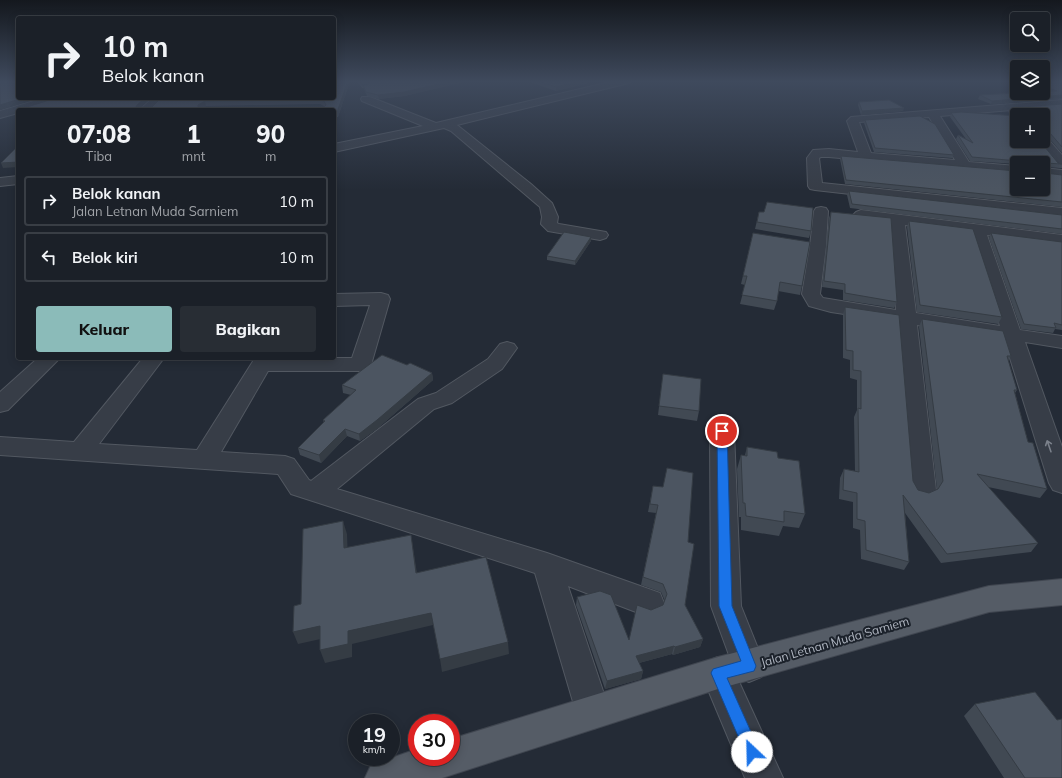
<!DOCTYPE html>
<html lang="id">
<meta charset="utf-8">
<style>
:root{--surface:#1b2028;--page:#282d34;--text:#f1f3f6;--muted:#a0a3a8;--line:#393e45;--accent:#8bbbb9}
body{margin:0;font-family:Mulish,sans-serif;background:var(--page);color:var(--text);height:100vh;display:flex;flex-direction:column;font-size:15px;white-space:nowrap}
*{box-sizing:border-box;margin:0}
p{font-size:13px;color:var(--muted)}
.icon{flex:none;width:22px;height:22px;fill:none;stroke:currentColor;stroke-width:2;stroke-linecap:round;stroke-linejoin:round}
.map{position:relative;flex:1;overflow:hidden}
.sheet{position:absolute;left:16px;top:108px;width:320px;height:252px;display:flex;flex-direction:column;background:var(--surface);border-radius:4px;box-shadow:0 2px 10px #0003,0 0 0 1px var(--line)}
.sheet>*{flex:none}
.hud{position:absolute;left:16px;top:16px;width:320px;height:84px;border-radius:4px;box-shadow:0 2px 10px #0003,0 0 0 1px var(--line);background:#1b2028;color:var(--text);overflow:hidden}
.fabs{position:absolute;left:1010px;top:12px;display:grid;gap:8px}
.fabs a{display:grid;place-items:center;width:40px;height:40px;border-radius:4px;background:var(--surface);box-shadow:0 2px 10px #0003,0 0 0 1px var(--line);font-size:20px}
.speed{position:absolute;left:348px;top:714px;display:flex;gap:8px;font-size:20px;font-weight:700;text-align:center}
.speed>*{display:grid;place-content:center;width:52px;height:52px;border-radius:50%;background:var(--surface);box-shadow:0 2px 10px #0003,0 0 0 1px var(--line);line-height:1}
.speed small{font-size:10px;font-weight:400}
.speed .limit{border:6px solid #d22;background:#fff;color:#111}
.pin{position:absolute;display:grid;place-items:center;width:34px;height:34px;color:#fff;margin:-17px;border:2px solid #fff;border-radius:50%;box-shadow:0 1px 4px #0007}
.me{position:absolute;width:44px;margin:-22px;rotate:336deg;stroke-linejoin:round;filter:drop-shadow(0 0 3px #0008)}
.turn{display:flex;align-items:center;gap:14px;height:84px;padding:0 20px;font-size:18px}
.turn .icon{width:52px;height:52px;stroke-width:2.5}
.turn b{display:block;font-size:28px;line-height:34px}
.eta{display:flex;justify-content:space-evenly;align-items:center;height:68px;text-align:center}
.eta b{font-size:24px;font-weight:800;line-height:28px}
.primary-button{display:flex;gap:8px;margin-top:auto;padding:8px 20px}
.primary-button a{flex:1;height:46px;border-radius:4px;background:var(--accent);color:#111;font-size:16px;font-weight:800;line-height:46px;text-align:center}
.primary-button a+a{background:var(--page);color:var(--text)}
ul{padding:0;list-style:none}
li{display:flex;align-items:center;gap:12px;height:50px;margin:0 8px 6px;padding:0 12px;border:2px solid var(--line);border-radius:4px}
li div{flex:1}
li b{display:block;font-size:15px}
li em{font-style:normal}
.map>svg:first-child{display:block}
</style>
<div class="map">
<svg width="1062" height="778" viewBox="0 0 1062 778">
<rect width="100%" height="100%" fill="#242b36"/>
<g fill="none" stroke-linecap="round" stroke-linejoin="round">
<g stroke="#525861" stroke-width="2">
<path id="minor" d="M358,81H369L372,85L367,88L363,87Z
M614,81H631L629,83L457,125L531,184L552,203L558,217L557,223L559,224L606,232L608,235L606,238L600,240L548,231L541,224L542,217L540,207L451,131L444,128L334,152V144L423,126L362,101L361,99L362,97H370L436,123Z
M44,98H60L59,100L28,110H18V113L0,118V111Z
M153,98H165L152,110H139Z
M1062,100V106L940,116L969,162L1017,166V174L829,157H821L819,158L822,183L1062,208V218L815,190L810,189L808,186L807,158L813,150L829,149L858,152L847,121L851,117ZM929,117L955,160L871,153L859,122Z
M1043,137L1047,138L1062,155V167L1057,166L1037,141H1043Z
M1043,168L1062,170V178L1043,176Z
M18,176V184L0,186V178Z
M821,207L826,208L828,211L826,246L820,294L823,298L896,310L890,223L856,218L853,215L856,212L861,210L1062,235V245L987,235L1020,330L1062,336V348L1025,342L1062,447V493L1053,490L1049,483L1004,339L917,325L936,490L932,497L923,500L914,497L910,490L897,322L831,312L809,306L802,294L810,246L814,211L816,208ZM905,225L971,233L1000,326L916,313Z
M381,293L388,295L390,299L371,365L367,370L360,371H268L221,452L285,456L294,459L309,480L311,481L418,399L436,393L488,359L500,344L507,342L514,344L517,348L502,369L452,403L434,409L337,489L547,553L660,593L664,603L660,613L649,617L568,586L610,712L605,724L593,729L581,724L576,712L535,573L291,494L278,474L0,455V437L74,442L143,358H164L99,444L197,450L255,358H352L370,305L334,306V294Z
M38,358H60L8,410L0,412V392Z
M722,423L730,425L734,431L741,606L765,666L761,677L749,682L737,677L711,606L710,431L714,425Z
M718,657L730,662L783,778H745L701,673L706,662Z"/>
</g>
<g stroke="#404650" stroke-width="2">
<path id="major" d="M1062,579V605L989,612L718,689L442,778H365L371,765L417,749V757H451V739L718,657L989,586Z"/>
</g>
<use href="#minor" fill="#373d47" fill-rule="evenodd"/>
<use href="#major" fill="#555c66" fill-rule="evenodd"/>
</g>
<path fill="#414953" fill-rule="evenodd" d="M334,81H350L338,117H334V110H18V111L17,109L27,107L151,98L140,107H152ZM320,104L324,106H325L324,107H203L206,106Z
M370,81H468L404,96L379,99L367,96L364,89L363,85H367L372,83Z
M527,81H588V83L556,91Z
M1043,81H1062V99L991,104L978,99L980,95L1047,91L1043,90Z
M859,102L903,111L861,115L858,105Z
M1062,104V153L1048,137L1043,136V115H1017V116L1008,112L1010,108Z
M951,113L1058,163L1062,164V168L1044,167V172L1045,173L1062,175V207L845,184L840,159L841,156L1017,189L1043,163H1017V164L970,161L956,139L958,135L966,139L950,117Z
M865,120L954,155L952,158L874,152L864,123Z
M849,191L1062,215V234L850,208L847,195Z
M759,212H764L811,231L809,238L755,229Z
M831,212L897,302L894,308L843,300V290L822,287L829,218Z
M909,221L1002,317L998,324L917,312L907,227Z
M753,233L802,286L800,295L778,291L777,301L774,310L740,304L745,285L741,284Z
M991,233L1062,242V330L1055,329L1053,333L1021,329L989,238Z
M591,237V241L575,265L547,260V256Z
M845,307L913,481L918,490L929,493L937,489L919,327L922,319L1011,356L1008,361L1017,390L1015,393L1028,442L1047,489L1040,498L988,487L1038,543L1031,552L941,563L905,513L909,562L904,570L861,559L860,530L853,528V502L839,499L840,478L844,469L855,471L854,417L857,410V380L850,378V360L843,358V315Z
M407,365L432,373L433,380L378,428L360,441L347,436L321,463L300,455L298,448L324,423L323,420L351,395L343,393L342,385Z
M663,374L699,411L697,421L658,415Z
M747,447L778,458L805,514L799,528L783,526L779,536L741,530V517H739L737,469L741,455H745Z
M653,486L688,542L685,605L703,639L700,647L673,655L672,654L639,663L643,671L641,679L605,689L576,605L577,597L629,640L651,610L663,605L665,601L661,592L641,585L656,513L648,512Z
M975,704L1057,720L1062,778H1004L964,716Z"/>
<path fill="#353c44" d="M348,81H350L338,117L337,112Z
M452,81H468L404,96L379,99L378,95Z
M580,81H588V83L556,91V87Z
M1062,95V98L991,104L992,101Z
M23,98H39L0,110V105Z
M145,98H151L138,109L136,107L137,105Z
M205,101L206,106L199,109L198,107V105Z
M904,108L903,111L861,115L862,111Z
M18,162V167L3,168L1,163Z
M591,237V241L575,265V261Z
M432,373L433,380L378,428L360,441L359,434Z
M345,429L347,436L321,463L319,455Z
M343,521L347,534L348,561L344,548Z
M411,535L413,548L419,586L416,573Z
M431,613L433,625L352,644V657L325,663L320,650L348,631Z
M320,626L325,638L298,644L293,632Z
M703,639L700,647L673,655L675,647Z
M508,642L509,654L442,672L440,659Z
M674,646L672,654L635,664L636,656Z
M643,671L641,679L605,689L607,681Z"/>
<path fill="#4c5561" stroke="#353c44" fill-rule="evenodd" d="M0,81H18V98H23L0,105Z
M334,81H348L337,112L334,113V110H21L17,109L18,107H27L56,98H145L137,105L136,107H152L161,98H334ZM319,100L324,101L326,105L324,107H198V105L205,101Z
M373,81H452L404,92L378,95L366,92L363,85H367L372,82Z
M538,81H580L556,87Z
M1043,81H1062V95L992,101L980,95L1017,93H1043V91H1057L1043,86Z
M889,100L904,108L862,111L859,102Z
M1062,104V147L1050,133L1044,132L1043,136V115H1025L1010,108Z
M961,112L1017,116V141H1040L1058,163L1062,164L1044,163V172L1045,173L1062,175V202L846,180L841,156L1017,171V189H1043V163H1020V162L1019,161L972,157L958,135L973,143L951,113Z
M920,116L935,124L954,155L875,148L865,120Z
M18,146V162L1,163Z
M849,191L1062,215V229L852,204Z
M767,202L813,208L811,231L757,222L759,212H764Z
M831,212L891,218L897,302L845,293V284L824,281Z
M909,221L973,229L1002,317L920,305Z
M564,232L591,237L575,261L547,256Z
M753,233L810,242L802,286L780,282L777,301L742,295L747,276H743Z
M991,233L1062,242V325L1054,323L1056,328L1024,324Z
M845,307L899,315L913,481L918,490L929,493L938,489L943,481L922,319L1003,331L1011,356H1007L1017,390H1014L1028,442L1033,443L1047,489L977,474L1038,543L947,554L903,495L909,562L866,550L865,521L857,519V493L843,490L844,469L859,472L858,408L861,409V371L853,370V351L846,350Z
M382,355L407,365L410,363L432,373L377,420L359,434L345,429L319,455L298,448L325,421L323,420L356,390L342,385Z
M663,374L701,379L699,411L659,406Z
M747,447L777,452L778,458L799,461L805,514L784,511V522L746,516L745,503H743L741,455L747,456Z
M667,468L693,473L688,542L694,544L685,605L703,639L675,647L674,646L636,656L643,671L607,681L577,597L600,591L611,595L629,640L637,605L651,610L663,605L667,594L663,584L643,577L658,505L650,504L653,486L663,487Z
M343,521L344,548L411,535L416,573L486,557L508,642L440,659L431,613L348,631V644L320,650V626L293,632L294,606L301,604L303,529Z
M1035,692L1057,720L1062,719V778H1025L975,704Z"/>
<defs><path id="oneway-shaft" d="M-6 0H5M1.5-3L5.5 0L1.5 3" fill="none" stroke-width="1.6" stroke-linecap="round" stroke-linejoin="round"/></defs>
<use stroke="#7b818b" href="#oneway-shaft" transform="translate(1049 446) rotate(-109)"/>
<linearGradient id="sky" x2="0" y2="1"><stop stop-color="#14181e"/><stop offset="0.43" stop-color="#3f4a5d"/><stop offset="1" stop-color="#3f4a5d" stop-opacity="0"/></linearGradient>
<rect width="1062" height="190" fill="url(#sky)"/>
<path fill="#1a73e8" stroke="#114b97" d="M722,428L727,431L732,606L756,666L754,671L727,678L760,752L758,757L752,759L747,757L711,673L713,669L741,661L719,606L717,431Z"/>
<g text-anchor="middle" stroke-width="4" stroke-linejoin="round" paint-order="stroke">
<g font-size="12" fill="#b2b8c3" stroke="#1c222b">
<text transform="translate(835 642) rotate(-16)" y="4">Jalan Letnan Muda Sarniem</text>
</g>
</g>
</svg>
<div class="fabs">
<a><svg class="icon" aria-label="search" viewBox="0 0 24 24"><circle cx="10" cy="10" r="6"/><path d="M15 15l6 6"/></svg></a>
<a><svg class="icon" aria-label="layers" viewBox="0 0 24 24"><path d="M12 4l9 5-9 5-9-5zM3 14l9 5 9-5"/></svg></a>
<a>+</a>
<a>−</a>
</div>
<div class="speed"><div>19<small>km/h</small></div><div class="limit">30</div></div>
<div class="pin" style="left:722px;top:431px;background:#d93025"><svg class="icon" aria-label="arrive" viewBox="0 0 24 24"><path d="M6 21V4h12l-3 4 3 4H6"/></svg></div>
<svg class="me" style="left:752px;top:752px" viewBox="-20 -20 40 40"><circle r="19" fill="#fff"/><path d="M0-13L10 11 0 6-10 11z" fill="#1a73e8"/></svg>
<div class="hud">
<div class="turn"><svg class="icon" aria-label="right" viewBox="0 0 24 24"><path d="M7 20v-9h11M14 6l5 5-5 5"/></svg><div><b>10 m</b>Belok kanan</div></div>
</div>
<section class="sheet">
<div class="eta">
<div><b>07:08</b><p>Tiba</p></div>
<div><b>1</b><p>mnt</p></div>
<div><b>90</b><p>m</p></div>
</div>
<ul>
<li><svg class="icon" aria-label="right" viewBox="0 0 24 24"><path d="M7 20v-9h11M14 6l5 5-5 5"/></svg><div><b>Belok kanan</b><p>Jalan Letnan Muda Sarniem</p></div><em>10 m</em></li>
<li><svg class="icon" aria-label="left" viewBox="0 0 24 24"><path d="M17 20v-9H6M10 6l-5 5 5 5"/></svg><div><b>Belok kiri</b></div><em>10 m</em></li>
</ul>
<div class="primary-button"><a>Keluar</a><a>Bagikan</a></div>
</section>
</div>
